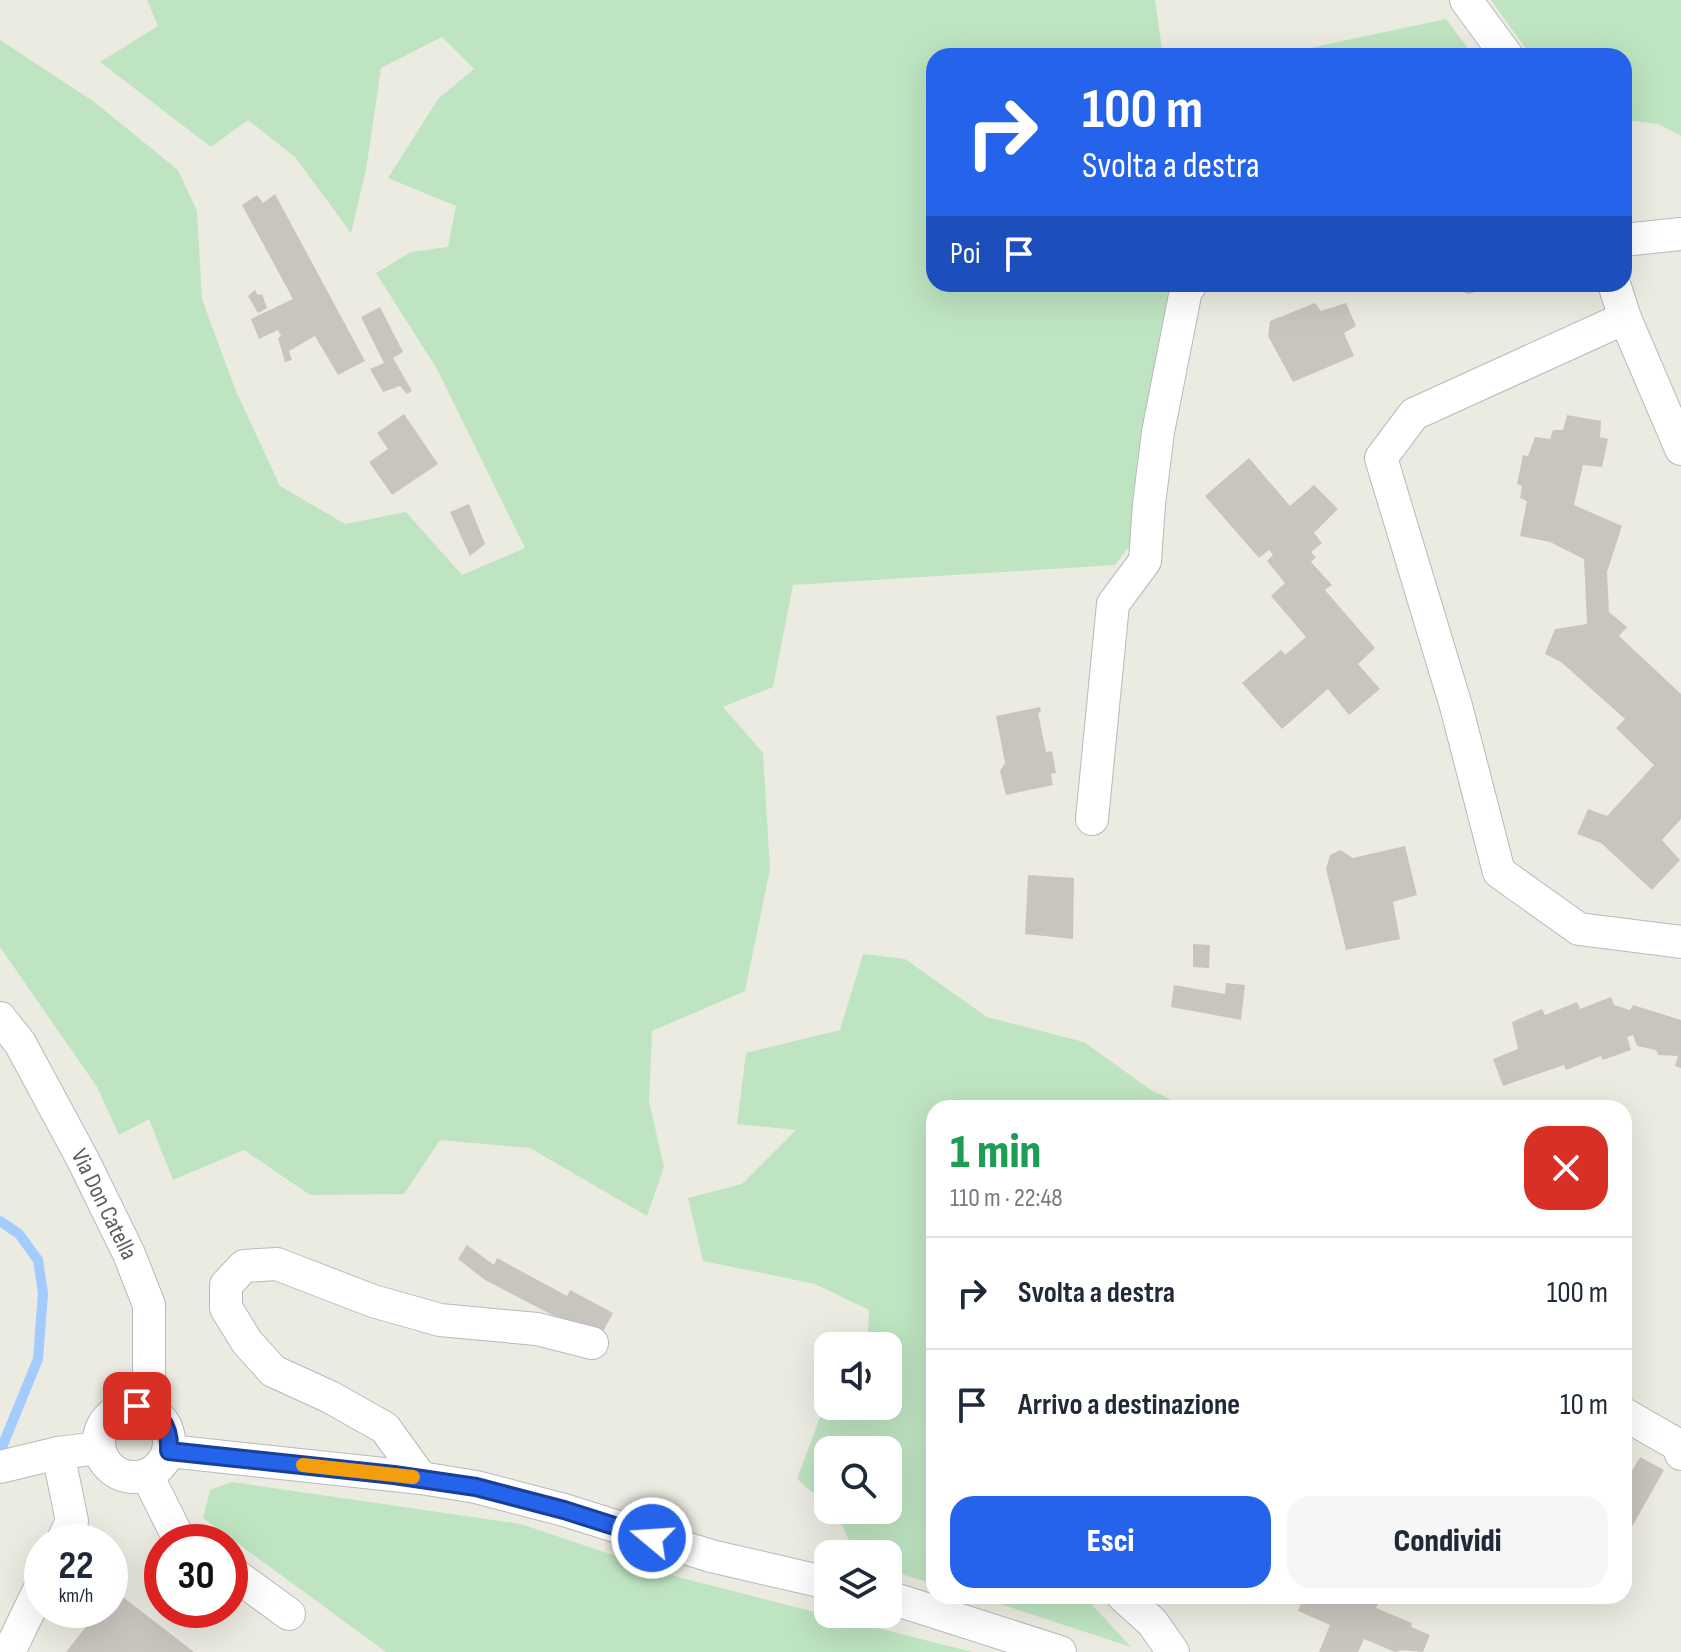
<!DOCTYPE html>
<html lang="it">
<meta charset="utf-8">
<style>
:root{--surface:#fff;--page:#f6f6f7;--text:#1f2937;--muted:#747a83;--line:#e0e1e3;--accent:#2563eb}
body{margin:0;font-family:"Sofia Sans Condensed",sans-serif;background:var(--page);color:var(--text);height:100vh;display:flex;flex-direction:column;font-size:30px;white-space:nowrap}
*{box-sizing:border-box;margin:0}
p{font-size:26px;color:var(--muted)}
.icon{flex:none;width:44px;height:44px;fill:none;stroke:currentColor;stroke-width:2;stroke-linecap:round;stroke-linejoin:round}
.map{position:relative;flex:1;overflow:hidden}
.details{position:absolute;left:926px;top:1100px;width:706px;height:504px;display:flex;flex-direction:column;background:var(--surface);border-radius:24px;box-shadow:0 8px 32px #0002}
.details>*{flex:none}
.guide{position:absolute;left:926px;top:48px;width:706px;height:244px;border-radius:24px;box-shadow:0 8px 32px #0002;background:#2563eb;color:#fff;overflow:hidden}
.controls{position:absolute;left:814px;top:1332px;display:grid;gap:16px}
.controls a{display:grid;place-items:center;width:88px;height:88px;border-radius:16px;background:var(--surface);box-shadow:0 8px 32px #0002;font-size:40px}
.speed{position:absolute;left:24px;top:1524px;display:flex;gap:16px;font-size:40px;font-weight:700;text-align:center}
.speed>*{display:grid;place-content:center;width:104px;height:104px;border-radius:50%;background:var(--surface);box-shadow:0 8px 32px #0002;line-height:1}
.speed small{font-size:20px;font-weight:400}
.speed .limit{border:12px solid #d22;background:#fff;color:#111}
.pin{position:absolute;display:grid;place-items:center;width:68px;height:68px;color:#fff;margin:-34px;border-radius:16px;box-shadow:0 4px 12px #0006}
.me{position:absolute;width:88px;margin:-44px;rotate:288deg;stroke-linejoin:round;filter:drop-shadow(0 0 6px #0008)}
.turn{display:flex;align-items:center;gap:28px;height:168px;padding:0 24px;font-size:36px}
.turn .icon{width:104px;height:104px;stroke-width:2.5}
.turn b{display:block;font-size:56px;line-height:68px}
.then{display:flex;align-items:center;height:76px;padding:0 24px;background:#0003;gap:16px;font-size:30px}
.round{display:grid;place-items:center;flex:none;width:84px;height:84px;border-radius:24px;background:var(--page)}
.headline{display:flex;align-items:center;justify-content:space-between;height:136px;padding:0 24px}
h1{font-size:48px;font-weight:800;line-height:60px;color:#1e9e55}
.button{display:flex;gap:16px;margin-top:auto;padding:16px 24px}
.button a{flex:1;height:92px;border-radius:24px;background:var(--accent);color:#fff;font-size:32px;font-weight:800;line-height:92px;text-align:center}
.button a+a{background:var(--page);color:var(--text)}
ul{padding:0;list-style:none}
li{display:flex;align-items:center;gap:24px;height:112px;padding:0 24px;border-top:2px solid var(--line)}
li div{flex:1}
li b{display:block;font-size:30px}
li em{font-style:normal}
.map>svg:first-child{display:block}
</style>
<div class="map">
<svg width="1681" height="1652" viewBox="0 0 1681 1652">
<rect width="100%" height="100%" fill="#ecebe1"/>
<path fill="#bee4c1" d="M147,0H1155L1162,49L1270,56H934V284H1178L1172,294L1150,392L1133,541L1115,565L793,585L773,687L723,707L763,753L770,869L745,991L652,1031L649,1101L664,1167L647,1216L530,1148L440,1140L404,1194L310,1195L244,1150L173,1180L149,1119L119,1135L97,1087L0,947V40L93,101L178,170L197,211L202,299L235,389L280,486L345,524L406,512L462,575L525,548L437,369L376,273L411,252L448,247L456,206L388,178L438,99L474,69L442,37L381,68L366,170L351,233L295,157L248,120L211,147L100,62L158,26Z
M1491,0H1681V136L1658,124L1624,120V56H1531Z
M1446,19L1474,56H1272Z
M863,954L905,959L987,1017L1084,1042L1151,1090L1188,1108H934V1584L888,1570V1554H855L837,1514L833,1510H888V1450H828V1506L797,1479L821,1415L856,1406H888V1346H867L869,1310L815,1284L703,1261L688,1198L742,1184L796,1130L737,1124L746,1053L840,1030Z
M232,1482L521,1524L678,1577L972,1652H386L203,1518L210,1490Z
M976,1596H1084L1131,1647L988,1600Z"/>
<g fill="none" stroke-linecap="round" stroke-linejoin="round">
<path stroke="#a1ccfd" stroke-width="10" d="M0,1221L19,1234L38,1260L43,1293L38,1359L0,1452"/>
</g>
<path fill="#c8c5be" d="M275,194L365,361L338,375L315,336L289,351L292,360L285,362L278,338L281,336L278,330L259,339L251,319L293,299L242,205L257,195L263,203Z
M1453,284H1483L1481,290L1469,294L1456,290Z
M255,290L258,295L262,294L267,308L258,313L248,296Z
M1315,303L1321,311L1346,303L1356,326L1344,333L1354,356L1293,382L1268,336L1270,321Z
M380,307L403,352L393,358L412,391L407,394L400,386L383,392L370,369L384,363L361,317Z
M404,414L438,464L392,495L369,462L388,449L377,433Z
M1567,415L1601,421L1600,437L1608,439L1602,467L1583,465L1574,505L1622,526L1607,572L1609,612L1627,627L1619,636L1681,694V819L1662,840L1680,860L1652,890L1601,843L1577,834L1588,809L1607,816L1654,765L1616,728L1625,719L1561,662L1545,654L1555,629L1587,624L1584,559L1550,542L1520,536L1527,501L1520,498L1522,486L1517,484L1523,455L1528,456L1535,437L1550,439L1553,430H1563Z
M1249,458L1290,506L1314,485L1338,509L1314,533L1322,543L1311,552L1316,557L1311,562L1332,585L1325,590L1375,648L1358,664L1380,689L1349,715L1328,689L1282,729L1242,683L1281,650L1285,655L1306,637L1271,596L1285,583L1267,561L1273,555L1269,550L1259,558L1205,496Z
M469,504L485,544L470,556L450,512Z
M1040,707L1041,712L1038,713L1046,752L1052,751L1056,773L1051,774L1053,785L1006,795L1000,771L1005,763L996,716Z
M1405,846L1417,895L1393,902L1400,939L1346,950L1326,869L1330,855L1340,850L1353,858Z
M1028,875L1074,878L1073,939L1025,934Z
M1193,944L1210,945L1209,968L1193,967Z
M1226,983L1245,985L1241,1020L1171,1007L1174,985L1225,994Z
M1611,997L1614,1005L1630,1010L1633,1005L1681,1020V1068L1675,1066L1678,1056L1658,1055L1656,1050L1637,1046L1633,1035L1627,1037L1631,1050L1603,1060L1601,1056L1566,1070L1564,1065L1503,1086L1493,1059L1518,1049L1512,1022L1542,1009L1545,1015L1577,1002L1580,1009Z
M467,1245L494,1265L497,1258L567,1296L570,1290L613,1313L599,1339L485,1280L458,1259Z
M1640,1457L1664,1470L1624,1541V1485Z
M114,1590L194,1652H66L99,1610H110V1595Z
M1304,1596H1381L1376,1608L1412,1623L1411,1627L1430,1635L1423,1652L1402,1650L1395,1652L1364,1639L1358,1652H1319L1330,1625L1298,1611Z"/>
<g fill="none" stroke-linecap="round" stroke-linejoin="round">
<g stroke="#b7b9be" stroke-width="34">
<g id="minor">
<path d="M1466,0L1507,56"/>
<path d="M1624,240L1681,234"/>
<path d="M1614,284L1625,318L1681,449"/>
<path d="M1625,318L1414,414L1381,458L1456,706L1499,872L1579,929L1681,942"/>
<path d="M1092,819L1113,604L1145,561L1149,504L1158,432L1186,290L1191,284"/>
<path id="s1" d="M0,1018L20,1043L83,1160L129,1254L149,1305V1410"/>
<circle cx="134" cy="1442" r="35"/>
<path d="M1624,1414L1678,1445L1681,1454"/>
<path d="M169,1451L421,1478L476,1487L564,1510L711,1556L828,1583"/>
<path d="M58,1453L72,1521L62,1542"/>
<path d="M0,1467L58,1453L99,1448"/>
<path d="M147,1475L178,1537L186,1542"/>
<path d="M421,1478L385,1428L330,1397L273,1371L247,1342L226,1308V1285L244,1266L277,1264L373,1301L440,1320L537,1329L592,1343"/>
<path d="M230,1571L289,1614"/>
<path d="M1123,1596L1152,1622L1173,1652"/>
<path d="M888,1597L1060,1652"/>
<path d="M9,1652L42,1584"/>
</g>
</g>
<use href="#minor" stroke="#fff" stroke-width="32"/>
</g>
<g fill="none" stroke-linecap="round" stroke-linejoin="round">
<g stroke="#184099" stroke-width="20">
<path id="route" d="M137,1406C161,1412 170,1428 169,1451L394,1475L476,1487L564,1510L652,1538"/>
</g>
<use href="#route" stroke="#2563eb" stroke-width="14"/>
<path stroke="#f59e0b" stroke-width="14" d="M303,1465L413,1477"/>
</g>
<g text-anchor="middle" stroke-width="6" stroke-linejoin="round" paint-order="stroke">
<g font-size="24" fill="#5a5d62" stroke="#fff">
<text dy="8" stroke="none"><textPath href="#s1" startOffset="214">Via Don Catella</textPath></text>
</g>
</g>
</svg>
<div class="controls">
<a><svg class="icon" aria-label="sound" viewBox="0 0 24 24"><path d="M4 9h4l5-4v14l-5-4H4zM17 9q2 3 0 6"/></svg></a>
<a><svg class="icon" aria-label="search" viewBox="0 0 24 24"><circle cx="10" cy="10" r="6"/><path d="M15 15l6 6"/></svg></a>
<a><svg class="icon" aria-label="layers" viewBox="0 0 24 24"><path d="M12 4l9 5-9 5-9-5zM3 14l9 5 9-5"/></svg></a>
</div>
<div class="speed"><div>22<small>km/h</small></div><div class="limit">30</div></div>
<div class="pin" style="left:137px;top:1406px;background:#d93025"><svg class="icon" aria-label="arrive" viewBox="0 0 24 24"><path d="M6 21V4h12l-3 4 3 4H6"/></svg></div>
<svg class="me" style="left:652px;top:1538px" viewBox="-20 -20 40 40"><circle r="17" fill="#2563eb" stroke="#fff" stroke-width="3"/><path d="M0-11L8 9 0 5-8 9z" fill="#fff"/></svg>
<div class="guide">
<div class="turn"><svg class="icon" aria-label="right" viewBox="0 0 24 24"><path d="M7 20v-9h11M14 6l5 5-5 5"/></svg><div><b>100 m</b>Svolta a destra</div></div>
<div class="then">Poi<svg class="icon" aria-label="arrive" viewBox="0 0 24 24"><path d="M6 21V4h12l-3 4 3 4H6"/></svg></div>
</div>
<section class="details">
<div class="headline"><div><h1>1 min</h1><p>110 m · 22:48</p></div><a class="round" style="background:#d93025;color:#fff"><svg class="icon" aria-label="close" viewBox="0 0 24 24"><path d="M6 6l12 12M18 6L6 18"/></svg></a></div>
<ul>
<li><svg class="icon" aria-label="right" viewBox="0 0 24 24"><path d="M7 20v-9h11M14 6l5 5-5 5"/></svg><div><b>Svolta a destra</b></div><em>100 m</em></li>
<li><svg class="icon" aria-label="arrive" viewBox="0 0 24 24"><path d="M6 21V4h12l-3 4 3 4H6"/></svg><div><b>Arrivo a destinazione</b></div><em>10 m</em></li>
</ul>
<div class="button"><a>Esci</a><a>Condividi</a></div>
</section>
</div>
